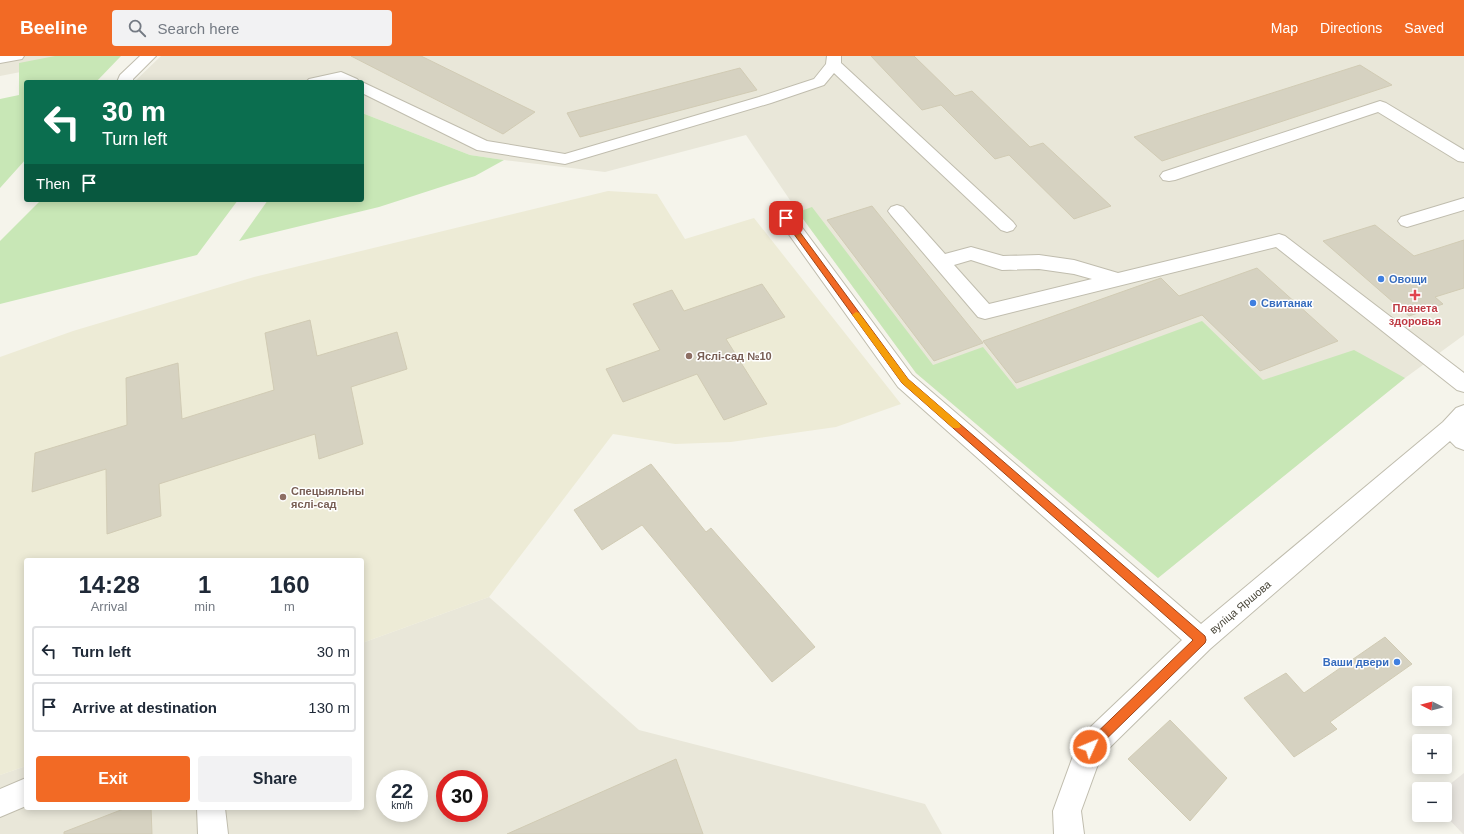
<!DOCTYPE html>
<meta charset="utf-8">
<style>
:root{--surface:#fff;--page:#f2f2f3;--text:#1f2937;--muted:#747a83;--line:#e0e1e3;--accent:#f26a25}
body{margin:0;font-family:Helvetica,sans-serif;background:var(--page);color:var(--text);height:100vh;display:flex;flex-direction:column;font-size:15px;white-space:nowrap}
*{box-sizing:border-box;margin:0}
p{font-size:13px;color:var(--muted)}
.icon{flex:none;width:22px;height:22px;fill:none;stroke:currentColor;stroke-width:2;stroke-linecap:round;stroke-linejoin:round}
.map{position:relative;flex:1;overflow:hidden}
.drawer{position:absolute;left:24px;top:502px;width:340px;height:252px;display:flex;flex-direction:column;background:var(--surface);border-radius:4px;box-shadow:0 2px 10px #0003}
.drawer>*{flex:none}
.hud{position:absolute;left:24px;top:24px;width:340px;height:122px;border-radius:4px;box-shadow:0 2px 10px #0003;background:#0b6e4f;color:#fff;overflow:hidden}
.needle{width:26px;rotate:276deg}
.controls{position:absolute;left:1412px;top:630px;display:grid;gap:8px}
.controls a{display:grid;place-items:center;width:40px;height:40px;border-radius:4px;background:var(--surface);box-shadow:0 2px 10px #0003;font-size:20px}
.speed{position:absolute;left:376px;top:714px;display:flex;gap:8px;font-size:20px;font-weight:700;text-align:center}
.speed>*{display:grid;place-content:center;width:52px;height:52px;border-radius:50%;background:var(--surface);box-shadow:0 2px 10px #0003;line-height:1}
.speed small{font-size:10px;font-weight:400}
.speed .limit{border:6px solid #d22;background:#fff;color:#111}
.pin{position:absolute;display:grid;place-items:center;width:34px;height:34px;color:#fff;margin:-17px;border-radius:8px;box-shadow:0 2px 6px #0006}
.me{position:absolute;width:44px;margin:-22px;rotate:46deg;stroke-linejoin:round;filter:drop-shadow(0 0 3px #0008)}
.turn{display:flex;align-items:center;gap:14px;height:84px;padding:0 12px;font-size:18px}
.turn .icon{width:52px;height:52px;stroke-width:2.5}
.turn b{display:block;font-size:28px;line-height:34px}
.then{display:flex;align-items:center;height:38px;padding:0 12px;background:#0003;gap:8px;font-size:15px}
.eta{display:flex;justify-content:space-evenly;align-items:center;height:68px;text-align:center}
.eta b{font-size:24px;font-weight:700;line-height:28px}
.cta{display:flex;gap:8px;margin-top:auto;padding:8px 12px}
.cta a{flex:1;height:46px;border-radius:4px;background:var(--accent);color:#fff;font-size:16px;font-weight:700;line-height:46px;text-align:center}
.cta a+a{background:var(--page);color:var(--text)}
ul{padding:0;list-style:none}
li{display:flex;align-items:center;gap:12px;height:50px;margin:0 8px 6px;padding:0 4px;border:2px solid var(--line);border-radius:4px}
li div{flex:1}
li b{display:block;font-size:15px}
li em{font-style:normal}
header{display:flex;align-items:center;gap:24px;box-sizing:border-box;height:56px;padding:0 20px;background:var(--accent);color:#fff}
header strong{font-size:19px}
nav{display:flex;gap:22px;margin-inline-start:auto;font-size:14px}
.search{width:280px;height:36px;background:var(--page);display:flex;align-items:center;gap:10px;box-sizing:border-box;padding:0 14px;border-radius:4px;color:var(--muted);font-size:15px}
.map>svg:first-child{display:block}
</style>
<header>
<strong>Beeline</strong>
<div class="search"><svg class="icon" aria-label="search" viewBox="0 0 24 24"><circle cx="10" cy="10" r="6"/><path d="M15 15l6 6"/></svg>Search here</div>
<nav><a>Map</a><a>Directions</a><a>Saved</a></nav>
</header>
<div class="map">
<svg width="1464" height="778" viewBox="0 0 1464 778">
<rect width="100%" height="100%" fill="#f5f4eb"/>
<path fill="#e9e7d9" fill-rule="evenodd" d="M0,0H103L0,20Z
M161,0H1464V279L1405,322L1158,522L916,317L798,156L746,79L605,116L504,104L470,99L362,57V26H134Z
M489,541L639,674L925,748L942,778H0V719L26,710V752H362V587ZM385,723H419V757H385ZM445,723H479V757H445Z"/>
<path fill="#e8e5df" d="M1464,717V778H1463L1445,759V733H1444Z"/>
<path fill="#edebd6" d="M608,135L657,138L685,183L754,162L901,348L836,371L731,386L675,388L613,378L489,541L362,587V504H26V710L0,719V301L73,275L254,221Z"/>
<path fill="#c8e7b6" d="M55,0H121L96,26H26V103L0,132V43L19,39V7Z
M362,57L470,99L504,104L475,120L379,151L239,185L268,144H362Z
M41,144H238L197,199L0,248V185Z
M812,151L933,309L983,291L1017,333L1202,265L1263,324L1354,294L1405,322L1158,522L916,317L798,156Z"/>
<path fill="#d6d2c1" stroke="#d1cbb4" d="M351,0H421L535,56L503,78Z
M871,0H914L955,40L972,35L1030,91L1043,87L1111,150L1074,163L1009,99L995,103L941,49L922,54Z
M1360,9L1392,29L1162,105L1134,81Z
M740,12L757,34L580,81L567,57Z
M872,150L983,287L934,305L827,164Z
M1375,169L1414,200L1464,184V232L1435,241L1443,248L1409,260L1323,185Z
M1257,212L1338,285L1260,315L1202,259L1016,327L983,285L1161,222L1179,240Z
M762,228L785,261L726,283L767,348L724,364L697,318L623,346L606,313L660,294L633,248L672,234L684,255Z
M310,264L317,300L397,276L407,313L351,331L363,388L319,403L315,378L159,428L161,460L107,478L106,413L32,436L35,397L127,369L126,322L178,307L182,363L274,334L265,277Z
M651,408L706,476L711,472L815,591L772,626L642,469L602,494L574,454Z
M1385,581L1412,608L1330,666L1337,673L1294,701L1244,642L1286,617L1304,637Z
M1170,664L1227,722L1190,765L1128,703Z
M676,703L703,778H507Z
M126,752H151L152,778H64V776Z"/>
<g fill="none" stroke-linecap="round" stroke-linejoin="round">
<g stroke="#c0bdae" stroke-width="2">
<path id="minor" d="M0,0H24L22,3L0,7Z
M140,0H156L133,23V26H117L120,19Z
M827,0H841V7L1013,166L1016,170L1013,174L1007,176L1001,174L834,17L824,29L771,47L565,108L477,94L362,37V26L487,85L565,98L759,41L814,23L826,8Z
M341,16L357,23L360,26H306L309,23Z
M1380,45L1386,47L1464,94V106L1458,105L1378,56L1175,124L1169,125L1163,124L1160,120L1163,116Z
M1464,142V154L1407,171L1401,169L1398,165L1401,161Z
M897,149L903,151L945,198L971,191L1003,200L1039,199L1074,204L1118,217L1279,178L1285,180L1464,317V336L1457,334L1276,191L985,263L978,261L891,159L888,155L891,151ZM971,204L1002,214L1039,213L1074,218L1092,223L989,248L954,209Z
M786,156L792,158L912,319L1201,568L1443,366L1456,352L1464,349V394L1456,391L1450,385L1210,593L1101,700L1081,755L1084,778H1054L1053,755L1080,681L1182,584L898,331L780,166L777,162L780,158Z
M26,722V750L0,761V733Z
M197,752H225L228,778H198Z"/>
</g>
<use href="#minor" fill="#fff" fill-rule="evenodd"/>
</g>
<path fill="#f26a25" stroke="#9d4518" d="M786,159L788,160L908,323L1205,580L1206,584L1205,587L1094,695L1090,697L1086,695L1084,691L1086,687L1193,584L902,327L783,163V160Z"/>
<path fill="#f59e0b" d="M856,256L859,257L908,323L959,367L961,370L959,372H953L902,327L854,261L852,259Z"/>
<g fill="#3f7fe0" stroke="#fff" stroke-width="1.5">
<circle cx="1381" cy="223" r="4"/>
<circle cx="1253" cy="247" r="4"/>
<circle cx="1397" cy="606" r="4"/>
</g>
<path fill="#e0444e" stroke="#fff" stroke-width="1.5" d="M1413 233h4v4h4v4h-4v4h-4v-4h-4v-4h4z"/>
<g fill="#8d6e63" stroke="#fff" stroke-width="1.5">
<circle cx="689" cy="300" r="4"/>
<circle cx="283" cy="441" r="4"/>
</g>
<g text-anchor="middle" stroke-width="3" stroke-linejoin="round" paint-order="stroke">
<g font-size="11" font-weight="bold" fill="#366cbe" stroke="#fff" text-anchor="start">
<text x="1389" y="227">Овощи</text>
<text x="1261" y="251">Свитанак</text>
<text x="1389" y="610" text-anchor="end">Ваши двери</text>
</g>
<g font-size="11" font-weight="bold" fill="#be3a42" stroke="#fff">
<text x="1415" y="256">Планета<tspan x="1415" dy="13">здоровья</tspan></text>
</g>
<g font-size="11" font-weight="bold" fill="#785e54" stroke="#fff" text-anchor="start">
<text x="697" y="304">Яслі-сад №10</text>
<text x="291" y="439">Спецыяльны<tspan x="291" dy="13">яслі-сад</tspan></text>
</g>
<g font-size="11" fill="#494639" stroke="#fff">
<text transform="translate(1240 551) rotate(-40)" y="4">вуліца Яршова</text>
</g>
</g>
</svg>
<div class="controls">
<a><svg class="needle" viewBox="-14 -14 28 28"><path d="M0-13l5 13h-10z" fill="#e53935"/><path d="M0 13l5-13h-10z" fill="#747a83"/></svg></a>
<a>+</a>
<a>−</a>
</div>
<div class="speed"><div>22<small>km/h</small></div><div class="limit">30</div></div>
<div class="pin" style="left:786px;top:162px;background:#d93025"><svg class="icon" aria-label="arrive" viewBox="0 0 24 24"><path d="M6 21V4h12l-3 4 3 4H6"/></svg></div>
<svg class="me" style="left:1090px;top:691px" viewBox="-20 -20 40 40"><circle r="17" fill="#f26a25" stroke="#fff" stroke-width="3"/><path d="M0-11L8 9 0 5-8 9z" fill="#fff"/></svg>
<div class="hud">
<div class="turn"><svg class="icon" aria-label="left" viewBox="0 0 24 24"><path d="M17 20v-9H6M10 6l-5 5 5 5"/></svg><div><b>30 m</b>Turn left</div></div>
<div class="then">Then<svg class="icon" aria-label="arrive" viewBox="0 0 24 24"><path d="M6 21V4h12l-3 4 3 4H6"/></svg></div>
</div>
<section class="drawer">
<div class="eta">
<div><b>14:28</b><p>Arrival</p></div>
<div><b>1</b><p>min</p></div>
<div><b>160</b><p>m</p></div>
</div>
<ul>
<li><svg class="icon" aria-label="left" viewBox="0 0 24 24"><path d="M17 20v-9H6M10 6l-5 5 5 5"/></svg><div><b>Turn left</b></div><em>30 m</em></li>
<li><svg class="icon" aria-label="arrive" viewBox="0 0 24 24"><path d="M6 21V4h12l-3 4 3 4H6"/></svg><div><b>Arrive at destination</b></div><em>130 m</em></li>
</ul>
<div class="cta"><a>Exit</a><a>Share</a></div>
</section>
</div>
